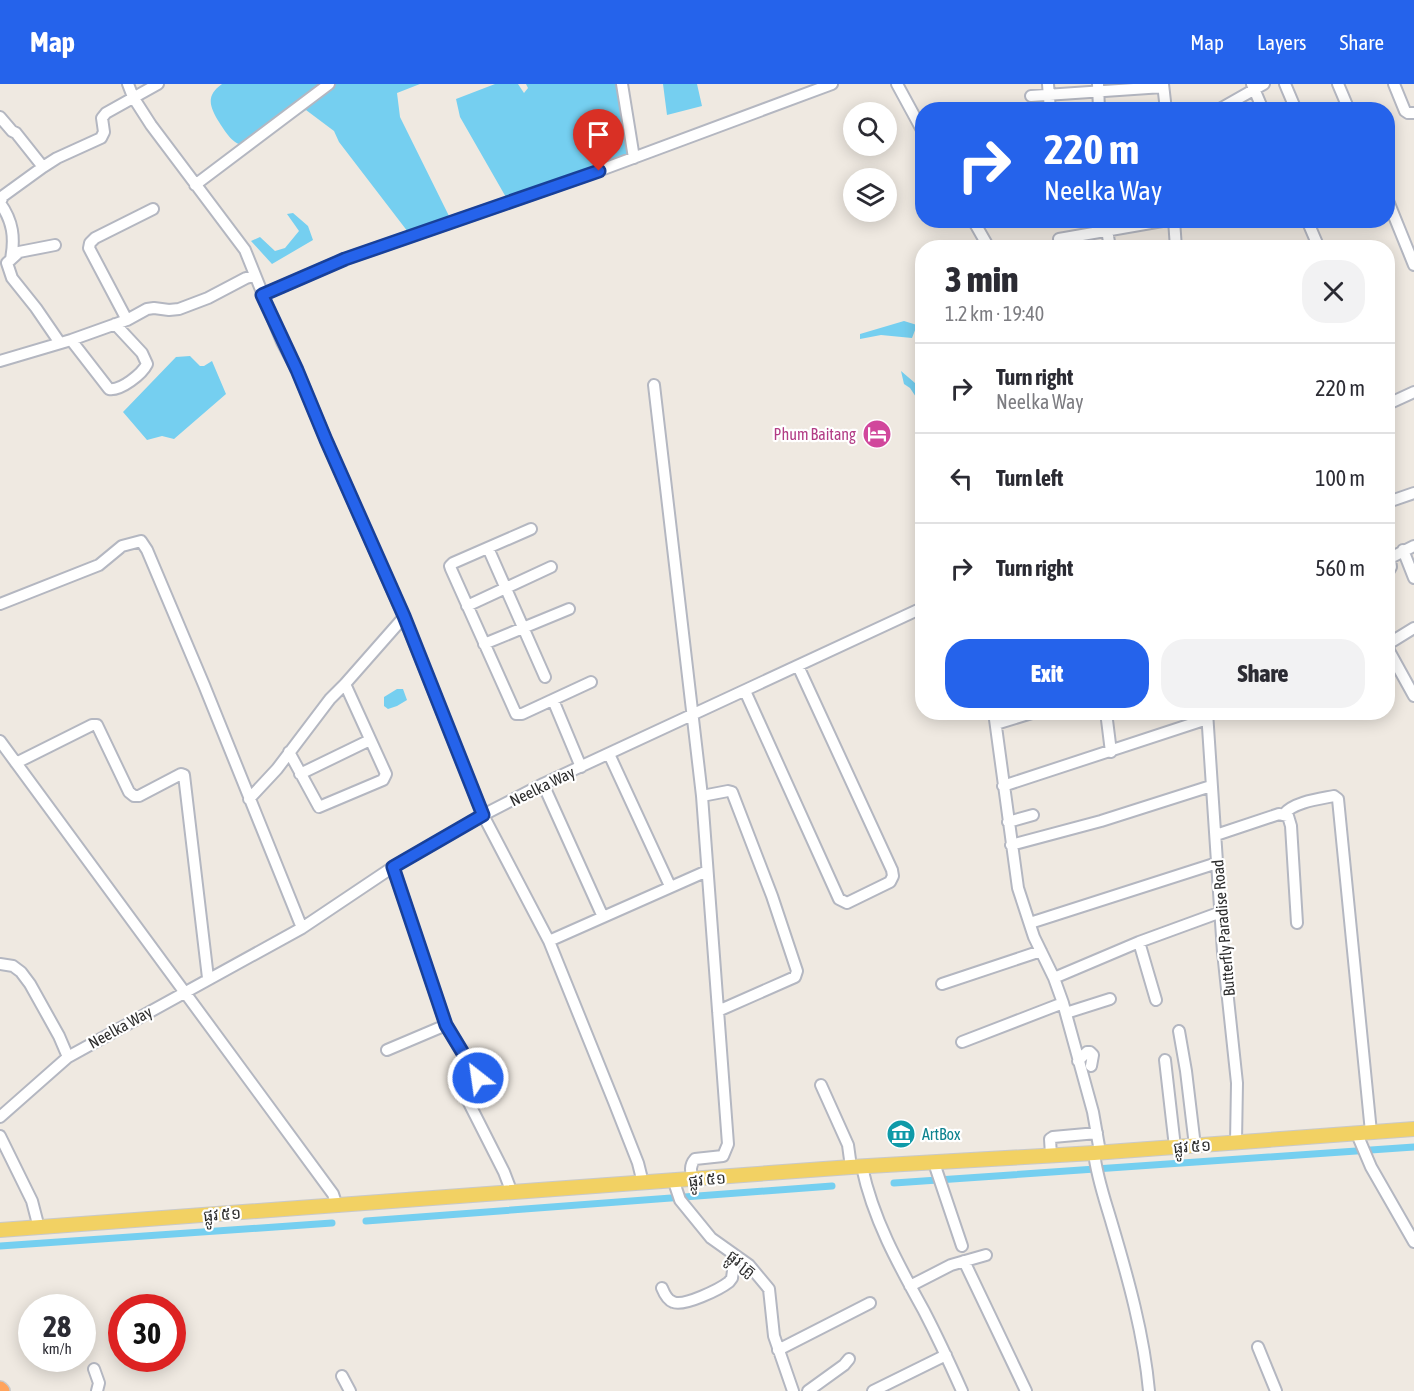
<!DOCTYPE html>
<meta charset="utf-8">
<style>
:root{--surface:#fff;--page:#f2f2f3;--text:#2b2b33;--muted:#7c7c81;--line:#e1e1e2;--accent:#2563eb}
body{margin:0;font-family:"Asap Condensed","Noto Sans Khmer",sans-serif;background:var(--page);color:var(--text);height:100vh;display:flex;flex-direction:column;font-size:22px;white-space:nowrap}
*{box-sizing:border-box;margin:0}
p{font-size:20px;color:var(--muted)}
.icon{flex:none;width:33px;height:33px;fill:none;stroke:currentColor;stroke-width:2;stroke-linecap:round;stroke-linejoin:round}
.map{position:relative;flex:1;overflow:hidden}
.sheet{position:absolute;left:915px;top:156px;width:480px;height:480px;display:flex;flex-direction:column;background:var(--surface);border-radius:24px;box-shadow:0 3px 15px #0003}
.sheet>*{flex:none}
.hud{position:absolute;left:915px;top:18px;width:480px;height:126px;border-radius:24px;box-shadow:0 3px 15px #0003;background:#2563eb;color:#fff;overflow:hidden}
.fabs{position:absolute;left:843px;top:18px;display:grid;gap:12px}
.fabs a{display:grid;place-items:center;width:54px;height:54px;border-radius:50%;background:var(--surface);box-shadow:0 3px 15px #0003;font-size:30px}
.speed{position:absolute;left:18px;top:1210px;display:flex;gap:12px;font-size:30px;font-weight:700;text-align:center}
.speed>*{display:grid;place-content:center;width:78px;height:78px;border-radius:50%;background:var(--surface);box-shadow:0 3px 15px #0003;line-height:1}
.speed small{font-size:15px;font-weight:400}
.speed .limit{border:9px solid #d22;background:#fff;color:#111}
.pin{position:absolute;display:grid;place-items:center;width:51px;height:51px;color:#fff;margin:-62px -26px;border-radius:50% 50% 50% 0;rotate:-45deg;box-shadow:0 0 6px #0007}
.pin .icon{rotate:45deg}
.me{position:absolute;width:66px;margin:-33px;rotate:330deg;stroke-linejoin:round;filter:drop-shadow(0 0 4px #0008)}
.turn{display:flex;align-items:center;gap:21px;height:126px;padding:0 30px;font-size:27px}
.turn .icon{width:78px;height:78px;stroke-width:2.5}
.turn b{display:block;font-size:42px;line-height:51px}
.round{display:grid;place-items:center;flex:none;width:63px;height:63px;border-radius:24px;background:var(--page)}
.overview{display:flex;align-items:center;justify-content:space-between;height:102px;padding:0 30px}
h1{font-size:36px;font-weight:800;line-height:45px}
.primary-button{display:flex;gap:12px;margin-top:auto;padding:12px 30px}
.primary-button a{flex:1;height:69px;border-radius:24px;background:var(--accent);color:#fff;font-size:24px;font-weight:800;line-height:69px;text-align:center}
.primary-button a+a{background:var(--page);color:var(--text)}
ul{padding:0;list-style:none}
li{display:flex;align-items:center;gap:18px;height:90px;padding:0 30px;border-top:2px solid var(--line)}
li div{flex:1}
li b{display:block;font-size:22px}
li em{font-style:normal}
header{display:flex;align-items:center;gap:36px;box-sizing:border-box;height:84px;padding:0 30px;background:var(--accent);color:#fff}
header strong{font-size:28px}
nav{display:flex;gap:33px;margin-inline-start:auto;font-size:21px}
.map>svg:first-child{display:block}
</style>
<header>
<strong>Map</strong>
<nav><a>Map</a><a>Layers</a><a>Share</a></nav>
</header>
<div class="map">
<svg width="1414" height="1307" viewBox="0 0 1414 1307">
<rect width="100%" height="100%" fill="#efe9e1"/>
<path fill="#75cff0" d="M222,0H420L397,9L400,33L449,132L446,138L408,148L339,58L334,47L306,26L253,62C235,64 228,52 219,38C210,23 205,12 222,0Z
M495,0H518L524,9L528,4L526,0H619L631,72L507,115L460,33L456,15Z
M663,0H697L702,22L667,31Z
M293,129L308,142L313,156L272,180L251,157L260,153L275,167L285,164L299,147L287,130Z
M904,237L917,241L912,254L881,251L860,255V250Z
M190,272L200,282H204L212,277L226,310L174,355L162,352L147,356L123,328L176,273Z
M901,287L922,305V319L918,316L910,304L904,300Z
M397,605H403L407,616L397,622L388,625L384,622V613Z"/>
<g fill="none" stroke-linecap="round" stroke-linejoin="round">
<path stroke="#75cff0" stroke-width="7" d="M894,1099L1414,1063
M366,1137L832,1102
M0,1162L332,1139"/>
<g stroke="#b4b7c1" stroke-width="14">
<path id="minor" d="M128,0L133,13L151,41L245,166L282,258L297,286L326,356L404,533L483,731L549,857L614,1018L638,1079L643,1099
M622,0L634,74
M897,0L922,46
M1048,0L1050,26
M1098,0L1099,26
M1163,0L1166,26
M1252,0L1263,26
M1285,0L1296,26
M1338,0L1349,26
M1394,0L1405,27L1408,29H1414
M1031,12L1163,3
M1218,26L1264,0
M0,33L12,47L16,49L43,83L3,112L0,119
M43,83L57,74L101,54L104,48L102,34L106,29L158,0
M195,101L329,0
M1388,117L1414,181
M0,119C13,137 15,154 11,175
M973,136L989,164
M1174,136L1176,164
M1307,136L1319,164
M1107,146L1110,164
M1059,155L1168,136
M55,161L19,168L7,179L12,194L36,224L60,259
M262,211L345,175L582,93L832,0
M127,236L89,164L90,159L95,154L153,125
M71,256L109,305C121,307 142,290 147,280L142,269L115,240
M0,277L71,256L127,236L147,225L154,224L169,226L179,225L208,214L246,194L254,192
M654,301L702,712L728,1060L723,1072L695,1075C689,1082 691,1088 693,1096
M1388,320L1414,308
M1388,418L1414,409
M531,445L453,479L450,482L451,485L516,630H522L591,598
M488,464L545,593
M1403,466L1414,494
M1388,470L1390,474L1414,462
M1388,488L1391,483L1390,474
M0,520L99,481L122,462L141,457L147,466L204,601L302,844
M467,522L551,483
M484,560L569,525
M1388,560L1414,544
M1388,565L1414,612
M745,607L839,815L847,819L890,798L893,792L892,786L798,582
M553,616L581,683
M994,628L1018,804L1034,853L1054,894L1063,919L1093,1028L1100,1068
M1106,628L1111,668
M1207,628L1223,868L1237,999L1236,1058
M996,640L1035,628
M0,657L333,1110L337,1122
M289,668L319,723L383,696L386,690L345,600
M609,670L670,802
M16,679L92,641H97L129,708L134,712H139L181,690L184,691L208,894
M300,690L370,656
M543,700L603,833
M1003,702L1207,635
M702,712L728,707L732,708L772,812L797,887L795,893L718,927
M249,715L277,685L330,615L345,600L404,533
M1284,730C1294,718 1319,715 1334,712L1338,715L1371,1048
M1008,738L1033,731
M1216,751L1279,730L1288,732L1291,742L1297,839
M1011,761L1101,737L1211,702
M393,783L446,941L478,994L466,1013L504,1088L512,1109
M1030,839L1217,779
M549,857L707,787
M1139,858L1156,916
M0,880L13,882L21,888L30,900L59,952L68,973
M1054,894L1139,858L1221,828
M942,900L1041,867
M1066,929L1110,915
M1179,947L1186,987L1195,1062
M962,958L1063,919
M387,966L446,941
M1165,976L1175,1063
M1078,977L1087,968H1090L1093,971L1091,982
M821,1001L848,1061L851,1083
M0,1033L68,973L302,844L393,783L483,731L543,700L922,524
M1357,1050L1371,1083L1414,1158
M0,1052L32,1117L39,1144
M1094,1069C1097,1094 1105,1116 1112,1140C1128,1194 1144,1251 1149,1307
M1051,1071L1050,1055L1053,1053L1097,1049
M934,1079L962,1162
M862,1083C873,1135 898,1180 924,1227C938,1254 950,1280 962,1307
M674,1098L680,1116L711,1154L749,1181L769,1205L774,1252L793,1307
M964,1177L1026,1307
M910,1202L951,1181L986,1171
M662,1204C664,1209 667,1216 673,1218C684,1223 720,1205 729,1198L732,1194L735,1172
M1258,1263L1276,1307
M778,1266L870,1219
M94,1285L99,1299L97,1307
M342,1292L350,1307
M808,1307L844,1281L849,1275
M873,1307L946,1271"/>
</g>
<g stroke="#c9c9c9" stroke-width="16">
<path id="major" d="M0,1146L851,1083L1094,1069L1414,1045"/>
</g>
<g stroke="#c9c9c9" stroke-width="18">
<path id="highway" d="M0,1305L2,1307"/>
</g>
<use href="#minor" stroke="#fff" stroke-width="10"/>
<use href="#major" stroke="#f2d163" stroke-width="14"/>
<use href="#highway" stroke="#ffa35c" stroke-width="15"/>
</g>
<g fill="none" stroke-linecap="round" stroke-linejoin="round">
<g stroke="#184099" stroke-width="15">
<path id="route" d="M478,994L446,941L393,783L483,731L404,532L326,356L297,286L262,211L345,175L599,87"/>
</g>
<use href="#route" stroke="#2563eb" stroke-width="10"/>
</g>
<defs>
<g id="hotel-disc" transform="scale(1.5)"><circle r="9.5" fill="#d1479c" stroke="#fff"/><path d="M-6-4.5h1.5V1H6V5H4.5V3h-9V5H-6ZM-4 0a1.8 1.8 0 1 1 3.6 0ZM.5 0V-2.5h3Q6-2.5 6 0Z" fill="#fff"/></g>
<g id="museum-disc" transform="scale(1.5)"><circle r="9.5" fill="#0f9aa8" stroke="#fff"/><path d="M0-6L6-3V-2H-6V-3ZM-5-1h2V3h-2ZM-1-1h2V3h-2ZM3-1h2V3H3ZM-6 4H6V6H-6Z" fill="#fff"/></g>
</defs>
<g fill-rule="evenodd">
<use href="#hotel-disc" x="877" y="350"/>
<use href="#museum-disc" x="901" y="1050"/>
</g>
<g text-anchor="middle" stroke-width="4.5" stroke-linejoin="round" paint-order="stroke">
<g font-size="16" fill="#b23c85" stroke="#fff" text-anchor="end">
<text x="856" y="356">Phum Baitang</text>
</g>
<g font-size="16" fill="#2e2e2e" stroke="#fff">
<text transform="translate(542 702) rotate(-26)" y="6">Neelka Way</text>
<text transform="translate(1223 844) rotate(-95)" y="6">Butterfly Paradise Road</text>
<text transform="translate(120 943) rotate(-29)" y="6">Neelka Way</text>
<text transform="translate(1192 1062) rotate(-4)" y="6">ផ្លូវ ៥១</text>
<text transform="translate(707 1095) rotate(-5)" y="6">ផ្លូវ ៥១</text>
<text transform="translate(222 1130) rotate(-4)" y="6">ផ្លូវ ៥១</text>
<text transform="translate(742 1179) rotate(38)" y="6">ផ្លូវ គ្រូ</text>
</g>
<g font-size="16" fill="#0d838f" stroke="#fff" text-anchor="start">
<text x="922" y="1056">ArtBox</text>
</g>
</g>
</svg>
<div class="fabs">
<a><svg class="icon" aria-label="search" viewBox="0 0 24 24"><circle cx="10" cy="10" r="6"/><path d="M15 15l6 6"/></svg></a>
<a><svg class="icon" aria-label="layers" viewBox="0 0 24 24"><path d="M12 4l9 5-9 5-9-5zM3 14l9 5 9-5"/></svg></a>
</div>
<div class="speed"><div>28<small>km/h</small></div><div class="limit">30</div></div>
<div class="pin" style="left:599px;top:87px;background:#d93025"><svg class="icon" aria-label="arrive" viewBox="0 0 24 24"><path d="M6 21V4h12l-3 4 3 4H6"/></svg></div>
<svg class="me" style="left:478px;top:994px" viewBox="-20 -20 40 40"><circle r="17" fill="#2563eb" stroke="#fff" stroke-width="3"/><path d="M0-11L8 9 0 5-8 9z" fill="#fff"/></svg>
<div class="hud">
<div class="turn"><svg class="icon" aria-label="right" viewBox="0 0 24 24"><path d="M7 20v-9h11M14 6l5 5-5 5"/></svg><div><b>220 m</b>Neelka Way</div></div>
</div>
<section class="sheet">
<div class="overview"><div><h1>3 min</h1><p>1.2 km · 19:40</p></div><a class="round"><svg class="icon" aria-label="close" viewBox="0 0 24 24"><path d="M6 6l12 12M18 6L6 18"/></svg></a></div>
<ul>
<li><svg class="icon" aria-label="right" viewBox="0 0 24 24"><path d="M7 20v-9h11M14 6l5 5-5 5"/></svg><div><b>Turn right</b><p>Neelka Way</p></div><em>220 m</em></li>
<li><svg class="icon" aria-label="left" viewBox="0 0 24 24"><path d="M17 20v-9H6M10 6l-5 5 5 5"/></svg><div><b>Turn left</b></div><em>100 m</em></li>
<li><svg class="icon" aria-label="right" viewBox="0 0 24 24"><path d="M7 20v-9h11M14 6l5 5-5 5"/></svg><div><b>Turn right</b></div><em>560 m</em></li>
</ul>
<div class="primary-button"><a>Exit</a><a>Share</a></div>
</section>
</div>
